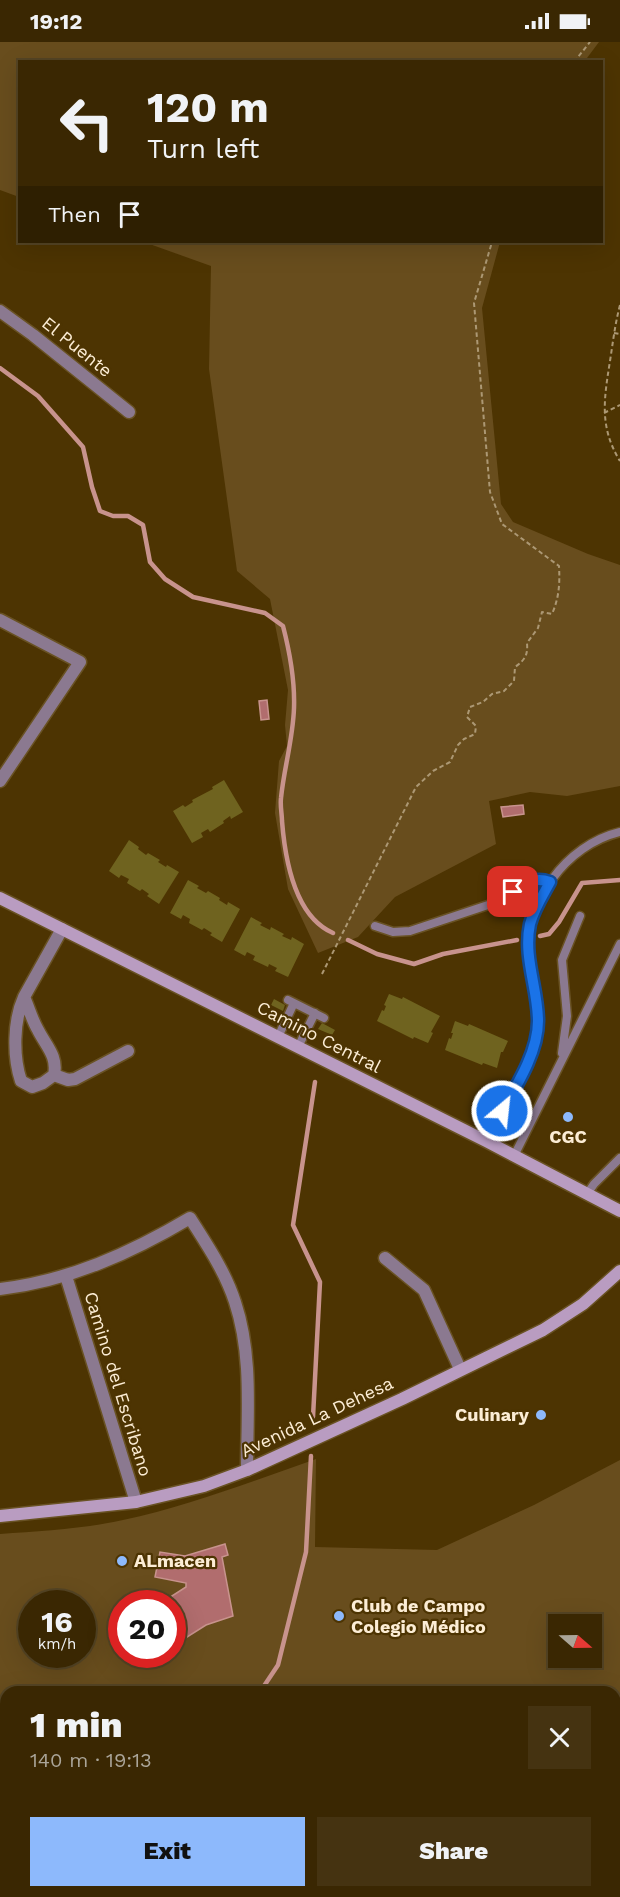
<!DOCTYPE html>
<meta charset="utf-8">
<style>
:root{--surface:#3a2702;--page:#453311;--text:#f1f3f6;--muted:#aba599;--line:#544424;--accent:#8db9fc}
body{margin:0;font-family:"Work Sans",sans-serif;background:var(--page);color:var(--text);height:100vh;display:flex;flex-direction:column;font-size:22px;white-space:nowrap}
*{box-sizing:border-box;margin:0}
p{font-size:20px;color:var(--muted)}
.icon{flex:none;width:33px;height:33px;fill:none;stroke:currentColor;stroke-width:2;stroke-linecap:round;stroke-linejoin:round}
.map{position:relative;flex:1;overflow:hidden}
.side{position:absolute;left:0px;top:1644px;width:621px;height:212px;display:flex;flex-direction:column;background:var(--surface);border-radius:18px 18px 0 0;box-shadow:0 6px 24px #0002,0 0 0 2px var(--line)}
.side>*{flex:none}
.banner{position:absolute;left:18px;top:18px;width:585px;height:183px;border-radius:0px;box-shadow:0 6px 24px #0002,0 0 0 2px var(--line);background:#3a2702;color:var(--text);overflow:hidden}
.needle{width:39px;rotate:110deg}
.controls{position:absolute;left:548px;top:1572px;display:grid;gap:12px}
.controls a{display:grid;place-items:center;width:54px;height:54px;border-radius:0px;background:var(--surface);box-shadow:0 6px 24px #0002,0 0 0 2px var(--line);font-size:30px}
.speed{position:absolute;left:18px;top:1548px;display:flex;gap:12px;font-size:30px;font-weight:700;text-align:center}
.speed>*{display:grid;place-content:center;width:78px;height:78px;border-radius:50%;background:var(--surface);box-shadow:0 6px 24px #0002,0 0 0 2px var(--line);line-height:1}
.speed small{font-size:15px;font-weight:400}
.speed .limit{border:9px solid #d22;background:#fff;color:#111}
.pin{position:absolute;display:grid;place-items:center;width:51px;height:51px;color:#fff;margin:-26px;border-radius:12px;box-shadow:0 3px 9px #0006}
.me{position:absolute;width:66px;margin:-33px;rotate:28deg;stroke-linejoin:round;filter:drop-shadow(0 0 4px #0008)}
.turn{display:flex;align-items:center;gap:21px;height:126px;padding:0 30px;font-size:27px}
.turn .icon{width:78px;height:78px;stroke-width:2.5}
.turn b{display:block;font-size:42px;line-height:51px}
.then{display:flex;align-items:center;height:57px;padding:0 30px;background:#0003;gap:12px;font-size:22px}
.round{display:grid;place-items:center;flex:none;width:63px;height:63px;border-radius:0px;background:var(--page)}
.summary{display:flex;align-items:center;justify-content:space-between;height:102px;padding:0 30px}
h1{font-size:36px;font-weight:800;line-height:45px}
.primary-button{display:flex;gap:12px;margin-top:auto;padding:12px 30px}
.primary-button a{flex:1;height:69px;border-radius:0px;background:var(--accent);color:#111;font-size:24px;font-weight:800;line-height:69px;text-align:center}
.primary-button a+a{background:var(--page);color:var(--text)}
.status{display:flex;justify-content:space-between;align-items:center;height:42px;padding:0 30px;background:var(--surface);direction:ltr}
.status svg{height:16px;fill:currentColor}
.map>svg:first-child{display:block}
</style>
<div class="status"><b>19:12</b><svg viewBox="0 0 49 12"><path d="M0 12V9h3v3zM5 12V6h3v6zM10 12V3h3v9zM15 12V0h3v12zM26 1h20v11H26zM47 4h2v5h-2z"/></svg></div>
<div class="map">
<svg width="620" height="1855" viewBox="0 0 620 1855">
<rect width="100%" height="100%" fill="#4d3402"/>
<path fill="#684d1d" fill-rule="evenodd" d="M0,0H599L584,20H20L19,155L0,148Z
M144,200H500L482,266L501,462L513,480L588,512L620,523V744L567,754L530,750L489,759L496,802L395,855L358,895L318,911L288,847L275,771L279,719L287,704L285,683L288,648L270,557L237,529L209,327L211,224Z
M316,1417L315,1505L437,1508L534,1463L620,1418V1831L615,1836V1650H6V1809L0,1802V1492C41,1489 83,1487 123,1478C189,1464 253,1439 316,1417ZM32,1562H82V1612H32ZM122,1562H172V1612H122ZM558,1582H591V1616H558Z
M39,1850H601L596,1855H44Z"/>
<path fill="#b16d6e" stroke="#c8938d" stroke-width="1.5" d="M267,658L269,677L261,678L259,659Z
M523,763L524,772L503,775L501,765Z
M225,1502L228,1513L222,1515L233,1574L206,1583L184,1597L173,1580L172,1562L161,1561L186,1545V1541L155,1535L160,1510L185,1514Z"/>
<g fill="none" stroke-linecap="round" stroke-linejoin="round">
<path stroke="#c8938d" stroke-width="4.5" d="M0,326L38,354L83,405L92,445L100,469L113,474H128L143,483L150,520L165,537L193,555L265,571L283,584C290,611 295,637 294,666C293,697 284,726 281,756C280,764 282,772 282,779C285,817 294,874 333,891
M540,894L549,892L559,880L582,841L620,838
M348,898L377,912L414,922L443,912L517,898
M313,1375L320,1240L293,1183L315,1040
M260,1650L278,1623L306,1510L311,1414
M0,1786L6,1793
M51,1850L55,1855
M197,1850V1855"/>
</g>
<path fill="#6f631f" d="M224,738L243,770L231,777L230,774L223,779L224,781L210,790L208,787L201,791L203,795L192,801L173,769L183,763L185,765L193,760L192,758L213,747L212,745Z
M129,798L139,805L138,807L146,813L148,811L160,818L158,820L166,825L167,823L179,830L159,862L147,854L149,852L142,847L140,849L127,841L129,837L121,833L119,836L109,829Z
M188,838L199,844L197,846L206,851L208,849L220,856L219,858L227,863L228,860L240,867L222,900L210,893L212,891L204,886L202,888L189,881L190,877L183,873L181,877L170,871Z
M251,875L262,881L260,883L270,888L271,885L284,892L282,894L291,898L292,895L304,902L288,935L275,929L277,926L269,922L268,925L253,918L255,914L247,910L245,914L234,908Z
M389,952L402,957L403,955L440,974L431,990L433,991L428,1001L414,995L413,997L377,979L382,968L384,969L386,964L384,963Z
M274,957L285,963L283,969L271,963Z
M455,979L468,984L469,982L508,999L503,1010H501L497,1026L483,1021L482,1023L445,1008L449,996L451,997L453,991H451Z
M322,981L335,988L332,993L318,987Z"/>
<g fill="none" stroke-linecap="round" stroke-linejoin="round">
<g stroke="#695224" stroke-width="11">
<path id="lane" d="M375,884L393,890L410,889L497,860L535,837H541L550,840
M288,958L324,976
M278,995L294,961
M298,1005L315,971
M562,1011L567,974L562,918L580,874
M486,1099C506,1063 532,1025 537,984C541,961 531,938 529,916C524,860 566,803 620,790
M514,1114L620,902
M587,1152L594,1142L620,1116"/>
</g>
<g stroke="#695224" stroke-width="15">
<path id="street" d="M0,269L33,293L129,370
M0,578L80,620L0,739
M24,955C29,966 32,978 38,988C46,1004 58,1014 54,1033L43,1041L32,1045L21,1039C13,1015 13,979 24,955L62,887
M54,1033L68,1038L75,1037L128,1009
M385,1216L424,1248L460,1327
M66,1234L136,1460
M0,1247C69,1239 131,1211 190,1176C207,1203 225,1229 235,1260C253,1314 247,1372 247,1428
M0,1831L6,1838
M15,1850L20,1855"/>
</g>
<g stroke="#695224" stroke-width="15">
<path id="secondary" d="M0,856L486,1099L620,1169
M0,1474L136,1460L204,1444L247,1428L402,1357L543,1288L583,1262L620,1229"/>
</g>
<path stroke="#ac9874" stroke-width="2" stroke-dasharray="4.5 3" stroke-linecap="butt" d="M574,20L590,0
M620,263C615,282 613,300 610,319C604,357 599,385 620,419
M614,291L620,292
M604,371L620,363
M322,932L416,745L433,729L450,720L458,703L464,697L475,692L476,684L467,675L470,665L483,660L492,652L504,649L514,639L515,625C525,618 528,613 527,601L538,586L542,570L552,572C559,556 560,542 559,524L502,482L490,450L474,261L492,200"/>
<use href="#lane" stroke="#8b7990" stroke-width="8"/>
<use href="#street" stroke="#8b7990" stroke-width="12"/>
<use href="#secondary" stroke="#b99cc1" stroke-width="12"/>
</g>
<g fill="none" stroke-linecap="round" stroke-linejoin="round">
<g stroke="#114b97" stroke-width="15">
<path id="route" d="M502,1069C517,1043 538,1010 538,979C538,947 523,915 530,882C534,867 543,853 550,840C533,834 528,842 513,850"/>
</g>
<use href="#route" stroke="#1a73e8" stroke-width="10"/>
</g>
<g fill="#8db9fc" stroke="#4d3402" stroke-width="2">
<circle cx="568" cy="1075" r="6"/>
<circle cx="541" cy="1373" r="6"/>
<circle cx="122" cy="1519" r="6"/>
<circle cx="339" cy="1574" r="6"/>
</g>
<g text-anchor="middle" stroke-width="4.5" stroke-linejoin="round" paint-order="stroke">
<g font-size="18" fill="#fcedd5" stroke="#4d3402">
<text transform="translate(77 305) rotate(39)" y="6">El Puente</text>
<text transform="translate(319 995) rotate(27)" y="6">Camino Central</text>
<text transform="translate(118 1342) rotate(73)" y="6">Camino del Escribano</text>
<text transform="translate(317 1375) rotate(-25)" y="6">Avenida La Dehesa</text>
</g>
<g font-size="18" font-weight="bold" fill="#fcedd5" stroke="#4d3402" text-anchor="start">
<text x="568" y="1101" text-anchor="middle">CGC</text>
<text x="529" y="1379" text-anchor="end">Culinary</text>
<text x="134" y="1525">ALmacen</text>
<text x="351" y="1570">Club de Campo<tspan x="351" dy="21">Colegio Médico</tspan></text>
</g>
</g>
</svg>
<div class="controls">
<a><svg class="needle" viewBox="-14 -14 28 28"><path d="M0-13l5 13h-10z" fill="#e53935"/><path d="M0 13l5-13h-10z" fill="#aba599"/></svg></a>
</div>
<div class="speed"><div>16<small>km/h</small></div><div class="limit">20</div></div>
<div class="pin" style="left:513px;top:850px;background:#d93025"><svg class="icon" aria-label="arrive" viewBox="0 0 24 24"><path d="M6 21V4h12l-3 4 3 4H6"/></svg></div>
<svg class="me" style="left:502px;top:1069px" viewBox="-20 -20 40 40"><circle r="17" fill="#1a73e8" stroke="#fff" stroke-width="3"/><path d="M0-11L8 9 0 5-8 9z" fill="#fff"/></svg>
<div class="banner">
<div class="turn"><svg class="icon" aria-label="left" viewBox="0 0 24 24"><path d="M17 20v-9H6M10 6l-5 5 5 5"/></svg><div><b>120 m</b>Turn left</div></div>
<div class="then">Then<svg class="icon" aria-label="arrive" viewBox="0 0 24 24"><path d="M6 21V4h12l-3 4 3 4H6"/></svg></div>
</div>
<section class="side">
<div class="summary"><div><h1>1 min</h1><p>140 m · 19:13</p></div><a class="round"><svg class="icon" aria-label="close" viewBox="0 0 24 24"><path d="M6 6l12 12M18 6L6 18"/></svg></a></div>
<div class="primary-button"><a>Exit</a><a>Share</a></div>
</section>
</div>
